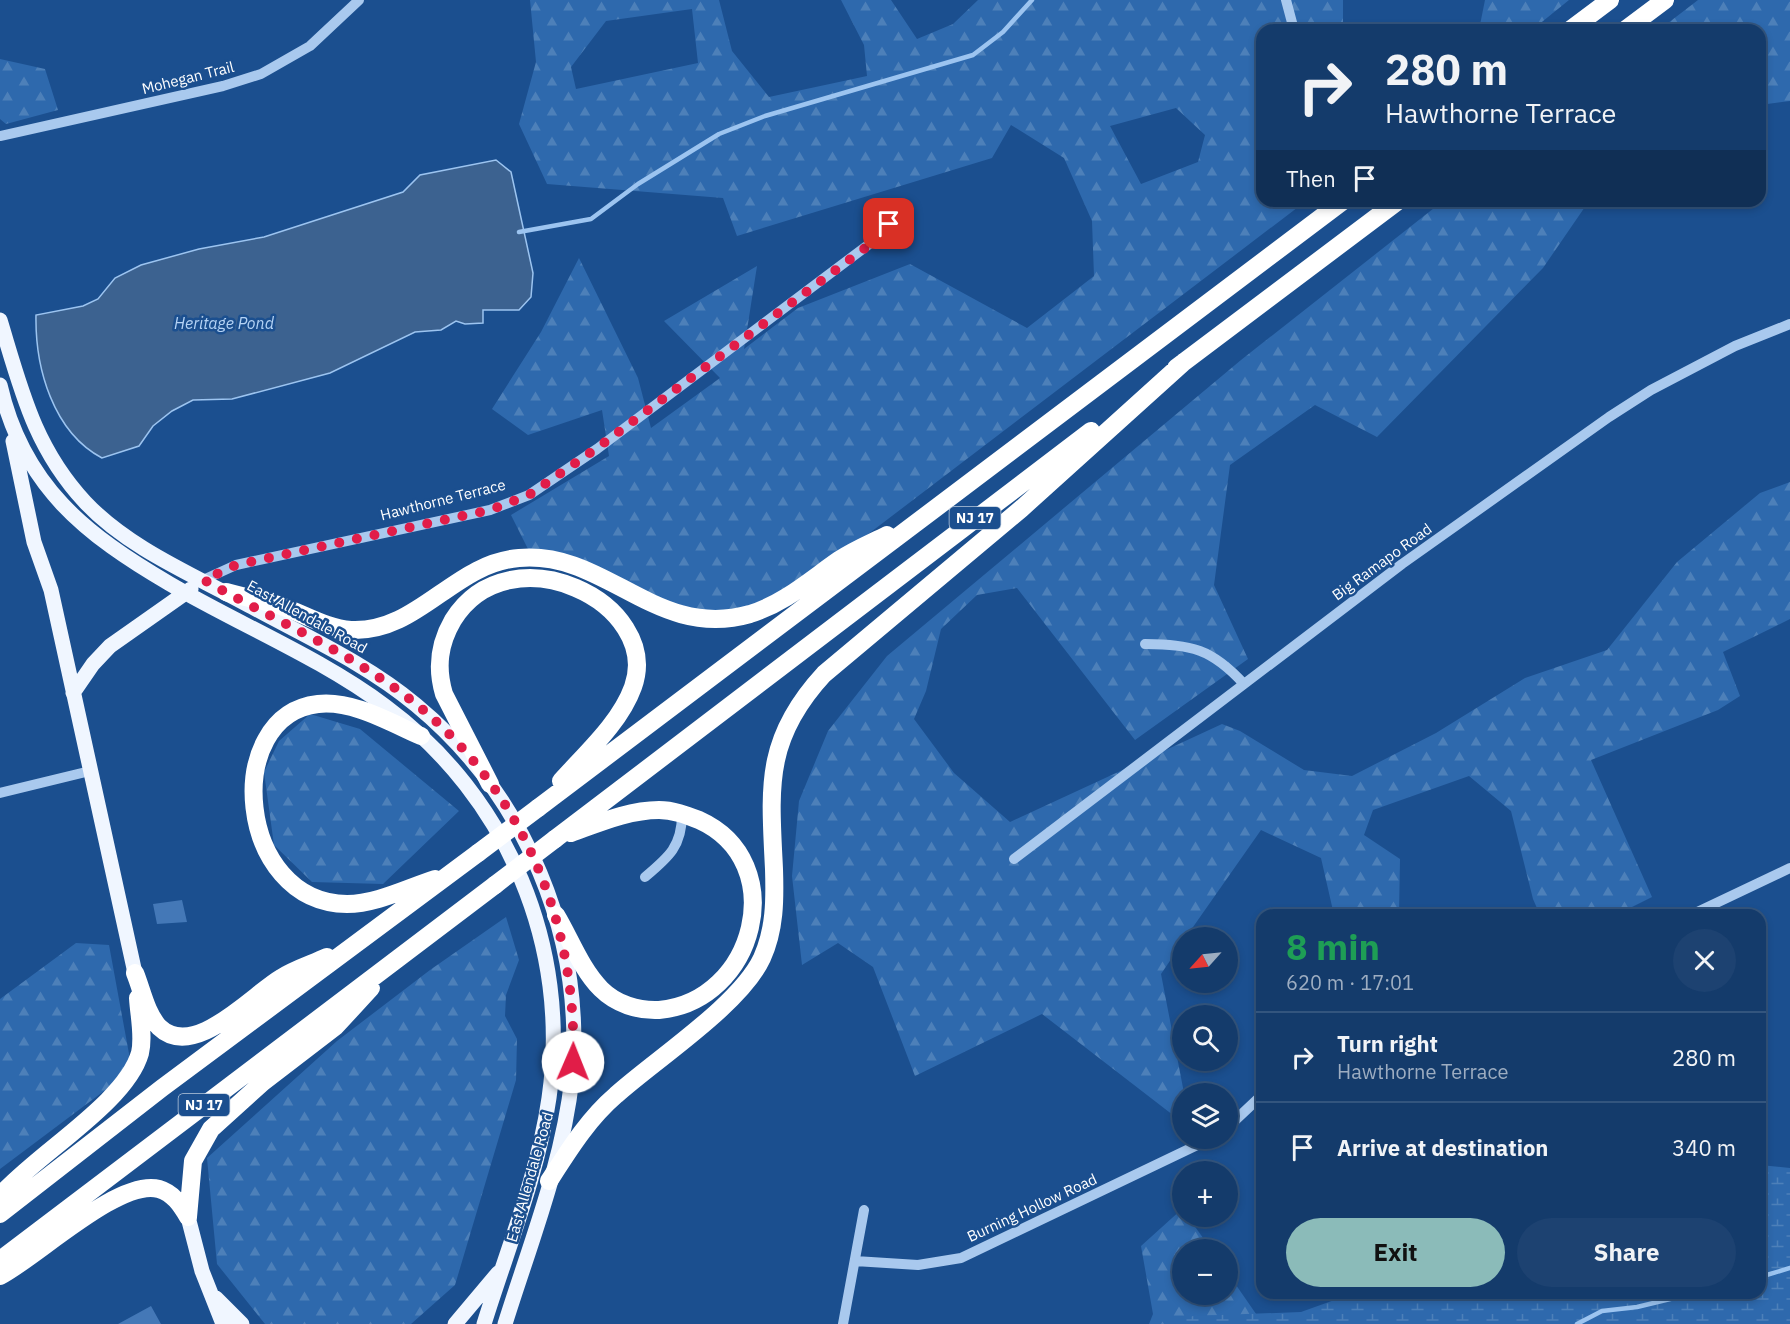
<!DOCTYPE html>
<meta charset="utf-8">
<style>
:root{--surface:#143b6b;--page:#1d4271;--text:#f1f3f6;--muted:#9dadc1;--line:#33557e;--accent:#8bbbb9}
body{margin:0;font-family:"IBM Plex Sans",sans-serif;background:var(--page);color:var(--text);height:100vh;display:flex;flex-direction:column;font-size:22px;white-space:nowrap}
*{box-sizing:border-box;margin:0}
p{font-size:20px;color:var(--muted)}
.icon{flex:none;width:33px;height:33px;fill:none;stroke:currentColor;stroke-width:2;stroke-linecap:round;stroke-linejoin:round}
.map{position:relative;flex:1;overflow:hidden}
.details{position:absolute;left:1256px;top:909px;width:510px;height:390px;display:flex;flex-direction:column;background:var(--surface);border-radius:18px;box-shadow:0 3px 9px #0003,0 0 0 2px var(--line)}
.details>*{flex:none}
.top-card{position:absolute;left:1256px;top:24px;width:510px;height:183px;border-radius:18px;box-shadow:0 3px 9px #0003,0 0 0 2px var(--line);background:#143b6b;color:var(--text);overflow:hidden}
.needle{width:39px;rotate:243deg}
.buttons{position:absolute;left:1172px;top:927px;display:grid;gap:12px}
.buttons a{display:grid;place-items:center;width:66px;height:66px;border-radius:50%;background:var(--surface);box-shadow:0 3px 9px #0003,0 0 0 2px var(--line);font-size:30px}
.pin{position:absolute;display:grid;place-items:center;width:51px;height:51px;color:#fff;margin:-26px;border-radius:12px;box-shadow:0 3px 9px #0006}
.me{position:absolute;width:66px;margin:-33px;rotate:1deg;stroke-linejoin:round;filter:drop-shadow(0 0 4px #0008)}
.turn{display:flex;align-items:center;gap:21px;height:126px;padding:0 30px;font-size:27px}
.turn .icon{width:78px;height:78px;stroke-width:2.5}
.turn b{display:block;font-size:42px;line-height:51px}
.then{display:flex;align-items:center;height:57px;padding:0 30px;background:#0003;gap:12px;font-size:22px}
.round{display:grid;place-items:center;flex:none;width:63px;height:63px;border-radius:32px;background:var(--page)}
.headline{display:flex;align-items:center;justify-content:space-between;height:102px;padding:0 30px}
h1{font-size:36px;font-weight:700;line-height:45px;color:#1e9e55}
.action{display:flex;gap:12px;margin-top:auto;padding:12px 30px}
.action a{flex:1;height:69px;border-radius:36px;background:var(--accent);color:#111;font-size:24px;font-weight:700;line-height:69px;text-align:center}
.action a+a{background:var(--page);color:var(--text)}
ul{padding:0;list-style:none}
li{display:flex;align-items:center;gap:18px;height:90px;padding:0 30px;border-top:2px solid var(--line)}
li div{flex:1}
li b{display:block;font-size:22px}
li em{font-style:normal}
.map>svg:first-child{display:block}
</style>
<div class="map">
<svg width="1790" height="1324" viewBox="0 0 1790 1324">
<defs>
<pattern id="forest-firs" width="22" height="20" patternUnits="userSpaceOnUse" patternTransform="scale(1.5)"><rect width="22" height="20" fill="#2e69ad"/><path d="M5 1l3.5 6h-7zM16 11l3.5 6h-7z" fill="#4d80b9"/></pattern>
<pattern id="wetland-marsh" width="20" height="14" patternUnits="userSpaceOnUse" patternTransform="scale(1.5)"><rect width="20" height="14" fill="#2e69ad"/><path d="M1 5h8M5 5V1M11 12h8M15 12V8" fill="none" stroke="#4d80b9"/></pattern>
</defs>
<rect width="100%" height="100%" fill="#1b4f8f"/>
<path fill="url(#forest-firs)" fill-rule="evenodd" d="M530,0H719L732,51L769,97L867,76L864,45L841,0H891L917,39L953,24L978,0H1343V22L1371,30H1262V201H1306L817,573L715,623L533,559L511,515L609,456L602,410L528,435L492,409L541,332L579,258L638,378L651,428L720,378L664,321L757,266L744,349L798,308L910,264L1027,328L1094,276L1092,221L1064,158L1011,125L992,158L737,236L723,198L547,184L519,124L536,62ZM692,9L698,63L576,89L571,67L606,21ZM1176,108L1205,135L1198,162L1141,184L1110,126Z
M1485,0H1569L1532,30H1479Z
M1698,0H1790V101L1760,105V30H1659Z
M0,59L45,69L58,110L6,124L0,119Z
M1443,201H1589L1543,268L1377,437L1315,405L1230,465L1214,585L1248,659L1135,740L1017,588L977,595L941,629L926,691L914,719L954,773L1010,822L1222,724L1240,731L1304,770L1352,776L1436,733L1525,678L1607,650L1677,562L1760,493L1790,482V619L1723,652L1740,696L1718,710L1591,760L1652,897L1616,915H1540L1533,899L1511,811L1469,776L1373,810L1364,835L1400,859L1399,915H1334L1321,858L1261,830L1186,937L1182,938V943L1161,974L1184,1093L1182,1122L1042,1014L915,1076L873,967L838,943L802,965L792,876L799,801L828,731L887,656L1241,360Z
M310,714L360,729L459,811L383,884L312,882L274,845L264,772L279,741Z
M506,917L519,960L506,995L505,1016L517,1039L516,1080L455,1285L411,1324H265L217,1264L207,1158L337,1041L430,970Z
M76,943L109,945L132,1070L0,1169V999Z
M1182,1209V1216L1188,1217L1211,1249L1182,1250V1294H1227V1272L1263,1324H1149L1153,1314L1141,1246Z"/>
<path fill="url(#wetland-marsh)" d="M1760,1165L1790,1168V1324H1173L1193,1316L1301,1312L1354,1293H1760Z"/>
<path fill="#3c6290" stroke="#9cc4f0" stroke-width="1.5" d="M496,160L511,172L533,273L531,297L519,310H483V323L465,324L456,321L441,330L415,332L330,373L232,399L193,400L172,411L153,426L139,446L102,458C53,432 35,368 36,315L83,306L98,299L115,278L141,265L199,249L264,237L403,192L420,175Z"/>
<g fill="none" stroke-linecap="round" stroke-linejoin="round">
<path stroke="#9cc4f0" stroke-width="4.5" d="M519,232L591,219L638,184L719,134L765,116L973,55L1003,32L1032,0
M1760,1277L1790,1268
M1577,1324L1602,1311L1637,1307L1695,1293"/>
</g>
<path fill="#4478b7" d="M182,900L187,922L157,924L153,904Z
M151,1306L161,1324H118Z"/>
<g fill="none" stroke-linecap="round" stroke-linejoin="round">
<path stroke="#a9c9ee" stroke-width="10" d="M1286,0L1294,30
M0,136L223,86L261,74L310,46L359,0
M203,580L236,565L490,510L529,495L597,449L872,242L889,224
M1145,644C1192,645 1211,648 1244,684
M0,793L90,771
M1014,859L1402,564L1609,417L1651,390L1735,346L1790,324
M645,877C669,857 682,846 682,814
M1691,915L1790,868
M1227,1128L1262,1095
M855,1261L918,1265L961,1258L1212,1138
M843,1324L864,1210"/>
<path stroke="#f0f6ff" stroke-width="15" d="M0,320C21,389 34,447 85,502C129,549 196,576 252,607C307,637 367,664 416,705C525,795 585,937 572,1078C563,1162 530,1244 505,1324
M0,385C23,486 86,535 170,584C240,625 321,658 385,706C508,797 571,947 549,1098C538,1175 507,1250 484,1324
M13,441L34,542L51,590L135,973
M73,693L93,664L110,646L191,589
M188,1217L202,1271L223,1324
M216,1298L242,1324
M455,1324L498,1273"/>
<path stroke="#fff" stroke-width="18" d="M1570,30L1610,0
M1625,30L1665,0
M1176,368L1398,201
M226,592C243,597 261,600 278,605C303,613 325,628 351,630C418,633 454,563 519,558C606,550 656,641 750,614C785,603 810,580 839,560C854,550 871,543 887,535
M421,736C391,723 353,700 318,704C221,715 236,903 347,904C376,904 407,888 435,879
M490,784L444,694C436,667 439,644 453,620C510,529 663,603 633,687C620,723 586,753 561,781
M538,808L1343,201
M555,839L1091,431
M556,915C570,938 581,969 601,989C616,1004 638,1011 659,1010C755,1002 792,862 699,820C686,815 673,810 659,810C629,810 599,823 571,833
M135,973C142,990 146,1013 159,1027C194,1061 252,995 281,978C295,969 312,964 327,957
M549,1181C569,1150 588,1119 616,1095C656,1059 740,1005 762,958C775,929 775,900 774,869C770,787 764,739 824,674L1021,509L1185,361
M0,1196C35,1155 126,1103 140,1053C144,1036 139,1016 138,998
M0,1214L162,1088L478,853
M188,1217L193,1161L211,1129L263,1082L336,1026L371,988
M0,1260L495,885
M0,1276C37,1257 119,1178 159,1189C173,1193 181,1205 188,1217"/>
<path stroke="#fff" stroke-width="18" d="M478,853L538,808
M495,885L555,839"/>
</g>
<g fill="none" stroke-linecap="round" stroke-linejoin="round">
<path stroke="#e11d48" stroke-width="10" stroke-dasharray="0 18" d="M573,1062C578,926 523,791 416,704C352,653 274,620 204,580L236,565L490,510L529,495L597,448L872,243L889,224"/>
</g>
<g text-anchor="middle" stroke-width="5" stroke-linejoin="round" paint-order="stroke">
<g fill="#1b4f8f" stroke="#bbcadd" stroke-width="1.5">
<rect x="949.5" y="507" width="51" height="22" rx="4.5"/>
<rect x="178.5" y="1094" width="51" height="22" rx="4.5"/>
</g>
<g font-size="14" font-weight="bold" fill="#fff">
<text x="975" y="523">NJ 17</text>
<text x="204" y="1110">NJ 17</text>
</g>
<g font-size="15" fill="#fff" stroke="#1b4f8f">
<text transform="translate(188 78) rotate(-14)" y="5">Mohegan Trail</text>
<text transform="translate(443 500) rotate(-14)" y="5">Hawthorne Terrace</text>
<text transform="translate(1382 562) rotate(-36)" y="5">Big Ramapo Road</text>
<text transform="translate(307 617) rotate(29)" y="5">East Allendale Road</text>
<text transform="translate(530 1177) rotate(-74)" y="5">East Allendale Road</text>
<text transform="translate(1032 1208) rotate(-25)" y="5">Burning Hollow Road</text>
</g>
<g font-size="16" font-style="italic" fill="#b5d3f5" stroke="#1b4f8f">
<text x="224" y="329">Heritage Pond</text>
</g>
</g>
</svg>
<div class="buttons">
<a><svg class="needle" viewBox="-14 -14 28 28"><path d="M0-13l5 13h-10z" fill="#e53935"/><path d="M0 13l5-13h-10z" fill="#9dadc1"/></svg></a>
<a><svg class="icon" aria-label="search" viewBox="0 0 24 24"><circle cx="10" cy="10" r="6"/><path d="M15 15l6 6"/></svg></a>
<a><svg class="icon" aria-label="layers" viewBox="0 0 24 24"><path d="M12 4l9 5-9 5-9-5zM3 14l9 5 9-5"/></svg></a>
<a>+</a>
<a>−</a>
</div>
<div class="pin" style="left:889px;top:224px;background:#d93025"><svg class="icon" aria-label="arrive" viewBox="0 0 24 24"><path d="M6 21V4h12l-3 4 3 4H6"/></svg></div>
<svg class="me" style="left:573px;top:1062px" viewBox="-20 -20 40 40"><circle r="19" fill="#fff"/><path d="M0-13L10 11 0 6-10 11z" fill="#e11d48"/></svg>
<div class="top-card">
<div class="turn"><svg class="icon" aria-label="right" viewBox="0 0 24 24"><path d="M7 20v-9h11M14 6l5 5-5 5"/></svg><div><b>280 m</b>Hawthorne Terrace</div></div>
<div class="then">Then<svg class="icon" aria-label="arrive" viewBox="0 0 24 24"><path d="M6 21V4h12l-3 4 3 4H6"/></svg></div>
</div>
<section class="details">
<div class="headline"><div><h1>8 min</h1><p>620 m · 17:01</p></div><a class="round"><svg class="icon" aria-label="close" viewBox="0 0 24 24"><path d="M6 6l12 12M18 6L6 18"/></svg></a></div>
<ul>
<li><svg class="icon" aria-label="right" viewBox="0 0 24 24"><path d="M7 20v-9h11M14 6l5 5-5 5"/></svg><div><b>Turn right</b><p>Hawthorne Terrace</p></div><em>280 m</em></li>
<li><svg class="icon" aria-label="arrive" viewBox="0 0 24 24"><path d="M6 21V4h12l-3 4 3 4H6"/></svg><div><b>Arrive at destination</b></div><em>340 m</em></li>
</ul>
<div class="action"><a>Exit</a><a>Share</a></div>
</section>
</div>
